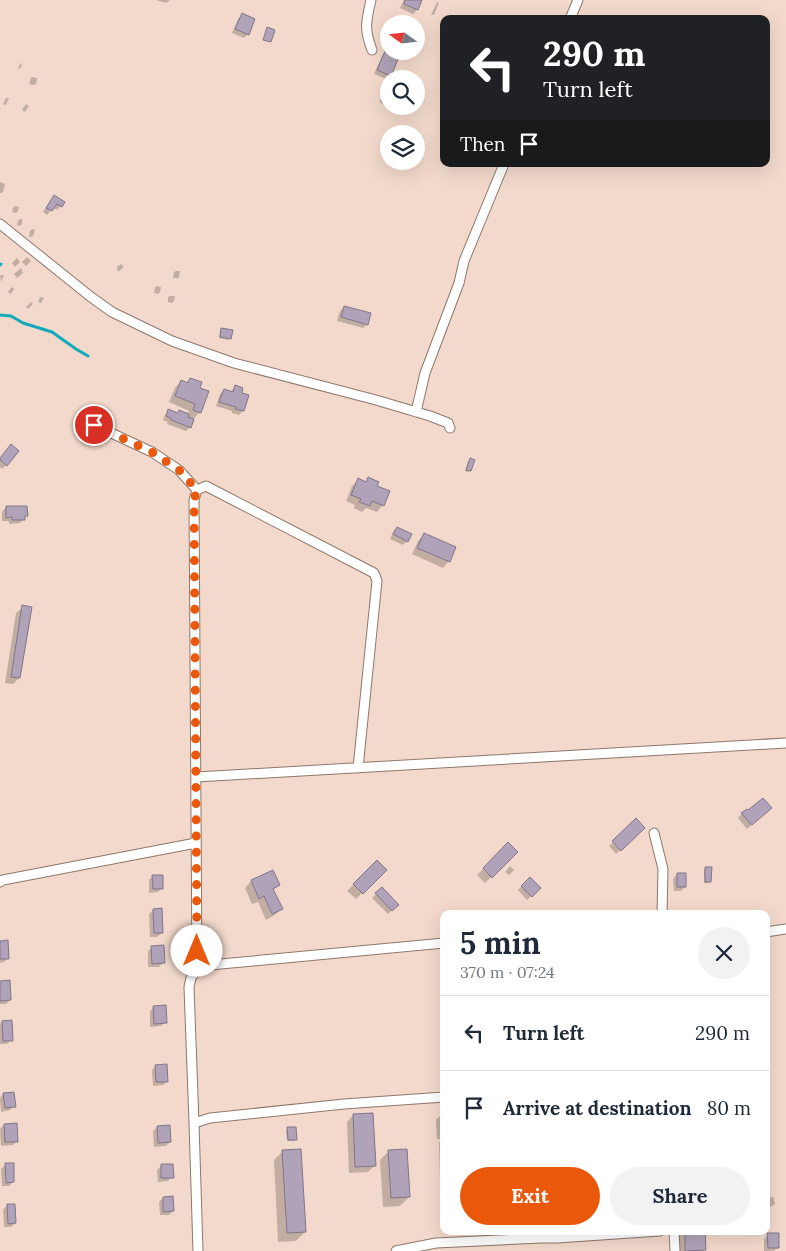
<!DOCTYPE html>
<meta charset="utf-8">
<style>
:root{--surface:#fff;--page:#f2f2f3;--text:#1f2937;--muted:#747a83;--line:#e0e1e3;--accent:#ea580c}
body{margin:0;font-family:Lora,serif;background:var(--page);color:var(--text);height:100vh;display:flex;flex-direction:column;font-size:19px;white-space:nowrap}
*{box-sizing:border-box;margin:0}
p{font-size:16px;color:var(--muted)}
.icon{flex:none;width:28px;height:28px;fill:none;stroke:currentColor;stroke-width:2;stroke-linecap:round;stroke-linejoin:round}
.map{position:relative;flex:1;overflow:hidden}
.drawer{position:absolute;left:440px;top:910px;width:330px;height:325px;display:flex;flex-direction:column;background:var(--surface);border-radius:10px;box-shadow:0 5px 20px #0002}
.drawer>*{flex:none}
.banner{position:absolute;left:440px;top:15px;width:330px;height:152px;border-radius:10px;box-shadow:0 5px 20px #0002;background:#202124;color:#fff;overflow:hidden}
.needle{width:32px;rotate:285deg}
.fabs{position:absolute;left:380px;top:15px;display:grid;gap:10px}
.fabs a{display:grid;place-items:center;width:45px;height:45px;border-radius:50%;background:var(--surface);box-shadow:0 5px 20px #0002;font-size:25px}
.pin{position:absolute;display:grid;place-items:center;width:42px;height:42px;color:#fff;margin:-21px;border:2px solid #fff;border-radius:50%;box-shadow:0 1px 5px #0007}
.me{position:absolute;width:55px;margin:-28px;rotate:0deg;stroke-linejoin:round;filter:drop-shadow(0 0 4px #0008)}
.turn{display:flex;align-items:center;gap:18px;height:105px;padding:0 20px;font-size:22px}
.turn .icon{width:65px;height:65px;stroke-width:2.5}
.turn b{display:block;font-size:35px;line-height:42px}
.then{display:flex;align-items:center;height:48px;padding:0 20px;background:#0003;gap:10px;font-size:19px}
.round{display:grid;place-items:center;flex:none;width:52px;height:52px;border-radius:26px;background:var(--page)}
.headline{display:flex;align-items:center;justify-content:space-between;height:85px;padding:0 20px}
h1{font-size:30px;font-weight:800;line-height:38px}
.primary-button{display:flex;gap:10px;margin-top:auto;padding:10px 20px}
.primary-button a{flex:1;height:58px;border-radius:30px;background:var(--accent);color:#fff;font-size:20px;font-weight:800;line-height:58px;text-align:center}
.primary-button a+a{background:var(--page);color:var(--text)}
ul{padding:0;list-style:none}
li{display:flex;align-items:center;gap:15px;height:75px;padding:0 20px;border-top:1px solid var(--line)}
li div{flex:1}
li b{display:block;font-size:19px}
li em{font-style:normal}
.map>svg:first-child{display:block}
</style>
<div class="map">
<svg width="786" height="1251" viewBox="0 0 786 1251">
<rect width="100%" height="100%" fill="#f2d9cb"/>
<path fill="#0003" d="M156,0H170L166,3Z
M404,0H421L417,10L413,14L400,8Z
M437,2L439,3L434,15H431Z
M242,15L248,34L244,38L232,33L238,19Z
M386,52L390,75L386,79L374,74L382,56Z
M21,63L22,64L21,67L20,69L18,68Z
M32,77L37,78L36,84L34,85L29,84L31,78Z
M383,96L389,98L388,106L379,102Z
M6,98H9L6,105L3,104Z
M26,104L29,106L25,112L22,110Z
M0,182L5,184L3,192L1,193H0Z
M54,196L61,206L57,210L53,208L47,215L43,212L50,201Z
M15,206L19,207L18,211L16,213L12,212L13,208Z
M20,219H22V224L20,226L17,225L18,221Z
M32,229L35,230L33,236L31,237H29L30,231Z
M27,257L31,261L26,266L22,262Z
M17,258L20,262L15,267L12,263Z
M121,264L123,266V268L119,271L117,270V267Z
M21,268L23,273L17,278L14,274Z
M176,271H180L179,277L178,278H173L174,272Z
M1,275H4L1,282L0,276Z
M156,286L161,287L160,292L158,294L154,293L155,288Z
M12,287L14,289L11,294L8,292Z
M170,296H175L174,301L172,303L168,302V297Z
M40,297L44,298L41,303L38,302Z
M31,302L33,304L28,309L26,307Z
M344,307L367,324L363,328L337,321L340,311Z
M222,329L230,338L228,340L219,338L220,331Z
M190,379L199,389L200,412L193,419L190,427L186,431L167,424L168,422L163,420L165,415L169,411L177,414L180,411L188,414L189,411L169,402L175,388L181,381L186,383Z
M235,386L240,393L247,396L243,411L239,415L232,413V411L216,406L220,394L224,390L231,392Z
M0,459L6,465L2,469L0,467Z
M470,460V471L468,472L465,471L468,461Z
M368,479L376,487L383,505L377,512L366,508L362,512L354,508L355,505L346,501L352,486L358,480L365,483Z
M6,507L26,515L20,523L9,524V521H2V512Z
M397,528L407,541L403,545L390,539L393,532Z
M424,534L449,561L443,568L412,554L418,541Z
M23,607L19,678L13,684L5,683L16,613Z
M746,810L766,812L747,829L738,818Z
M636,820L643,828L616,854L609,846Z
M508,844L516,852L485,883L477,875Z
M377,861L385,870L356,899L347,891Z
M510,866L514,870L509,875L505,872Z
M706,868L710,882L708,883H704V870Z
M272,872L278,885L273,890L281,909L275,915L266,920L258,902L252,904L245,888L251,881Z
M677,874L685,887L681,891H674L673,879Z
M153,876L162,888L158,892L149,893V880Z
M530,878L539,888L527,900L518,890Z
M382,888L398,905L388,914L372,898Z
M153,910L162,933L157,937H150L149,914Z
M0,942L8,958L4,962L0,963Z
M152,947L163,963L159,967H148V951Z
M0,982L10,1000L6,1004H0Z
M154,1007L165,1022L161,1026L150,1027V1011Z
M2,1022L11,1040L7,1044H0V1024Z
M156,1066L167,1081L163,1085L153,1086L152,1070Z
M3,1094L14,1106L10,1110L1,1112L0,1098Z
M443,1113H444V1185H442V1180H440L439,1143L443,1139H437L436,1120Z
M353,1115L375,1165L368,1172L349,1173L347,1122Z
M4,1125L17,1141L13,1145L1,1146L0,1129Z
M157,1127L170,1142L166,1146L154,1147L153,1131Z
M288,1128L295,1139L294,1141H287L286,1130Z
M766,1143L770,1144L769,1148L767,1150L766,1149Z
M283,1151L305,1232L296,1241L278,1242L274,1160Z
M389,1151L409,1197L400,1206L383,1207L380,1160Z
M5,1165L13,1182L9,1186H2L1,1169Z
M161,1166L172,1177L168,1181L158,1182L157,1170Z
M444,1188V1229H442L440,1191Z
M771,1197H773L775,1204L770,1207L769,1199Z
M163,1198L173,1211L169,1215H160L159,1202Z
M7,1205L15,1223L11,1227H4L3,1210Z
M678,1231H704L705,1249L703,1251H679Z
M768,1235L777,1248L774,1251H764V1239Z"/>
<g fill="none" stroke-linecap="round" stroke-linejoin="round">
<path stroke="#15aab9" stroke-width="3" d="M0,265L1,264
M0,315L11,316L23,323L52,332L76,349L88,356"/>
</g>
<path fill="#b0a3b9" stroke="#817589" d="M405,0H422L418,10L404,4Z
M242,13L255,19L249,35L235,29Z
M267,27L275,30L271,42L263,40Z
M385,51L399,57L391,76L377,70Z
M54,195L65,202L62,207L57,204L52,211L46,208Z
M344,306L371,313L368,325L341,317Z
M221,328L233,330L231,339L220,337Z
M190,378L202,382L200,388L209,391L201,413L193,410L195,404L175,396L181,380L188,383Z
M235,385L243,388L242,393L249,395L244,411L235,409L236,407L219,402L224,389L233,392Z
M168,409L178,413L179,410L189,414L188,417L194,419L191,428L171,420V418L166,416Z
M11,444L19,451L7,466L0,460V458Z
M470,458L475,460L471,471L466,470Z
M368,477L379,482L377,486L390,491L384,506L372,501L370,506L359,502L361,499L351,495L358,478L366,482Z
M6,506H27L28,516H25V520H12V517L6,518Z
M397,527L412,534L408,542L393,534Z
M424,533L456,547L450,562L417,548Z
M22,605L32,607L20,678L11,677Z
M763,798L772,808L752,825L741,813L747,809L748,810Z
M636,818L645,828L621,851L612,841Z
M508,842L518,852L492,878L483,868Z
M377,860L387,870L363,894L353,884Z
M705,867H712L711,882H705Z
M273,870L280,885L273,889L283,909L272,914L264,896L259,899L251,880Z
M677,873H686V887H677Z
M152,875H163V889H153Z
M530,877L541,888L532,897L521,886Z
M382,887L399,905L392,911L375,893Z
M162,908L163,933H154L153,909Z
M8,940L9,959H0V941Z
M164,945L165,963L152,964L151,946Z
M10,980L11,1000L0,1001V981Z
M166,1005L167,1023L154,1024L153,1006Z
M12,1020L13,1041H3L2,1021Z
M167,1064L168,1082H156L155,1065Z
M14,1092L16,1107L5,1108L3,1093Z
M373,1113L376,1166L355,1167L353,1114Z
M17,1123L18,1142H5L4,1124Z
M170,1125L171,1142L158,1143L157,1126Z
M287,1127H296L297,1140H288Z
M301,1149L306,1232L287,1233L282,1150Z
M407,1149L410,1197L391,1198L388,1150Z
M5,1163H14V1182L6,1183Z
M161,1164H173L174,1178H161Z
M173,1196L174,1211L163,1212V1197Z
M7,1204H15L16,1223L8,1224Z
M685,1231H705L706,1250L685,1251Z
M767,1233H779V1248H768Z"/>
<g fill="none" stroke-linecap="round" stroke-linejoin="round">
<g stroke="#8e786b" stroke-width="11">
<path id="street" d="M371,0C366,21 364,30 372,50
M570,19L578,0
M0,224L91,297L112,312L172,341L234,363L376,400L430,416L448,423L450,428
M416,412L425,373L459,283L464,261L504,164
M94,425L152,452L179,470L197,490
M196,777L786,743
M654,833L663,869L662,914
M0,882L3,880L196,843
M766,932L786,929
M197,969L194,500L197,490L206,486L374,573L377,581L358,768
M194,1123L189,987L191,978L197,969L210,965L444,943
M674,1231L675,1251
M198,1251L194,1123L210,1118L344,1104L444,1097
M396,1251L436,1243L541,1238H557L660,1231"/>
</g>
<use href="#street" stroke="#fff" stroke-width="9"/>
</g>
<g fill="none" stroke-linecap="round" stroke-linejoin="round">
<path stroke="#ea580c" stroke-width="9" stroke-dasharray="0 16.2" d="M94,425L152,452L179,470L197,490L194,500L197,951"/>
</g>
</svg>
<div class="fabs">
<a><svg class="needle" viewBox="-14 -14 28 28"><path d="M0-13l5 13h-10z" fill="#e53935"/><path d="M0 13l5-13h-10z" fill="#747a83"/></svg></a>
<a><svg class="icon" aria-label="search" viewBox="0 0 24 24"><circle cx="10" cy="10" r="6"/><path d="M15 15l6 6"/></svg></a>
<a><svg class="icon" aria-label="layers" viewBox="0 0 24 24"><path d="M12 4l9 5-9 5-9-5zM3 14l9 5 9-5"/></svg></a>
</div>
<div class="pin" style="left:94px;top:425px;background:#d93025"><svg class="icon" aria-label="arrive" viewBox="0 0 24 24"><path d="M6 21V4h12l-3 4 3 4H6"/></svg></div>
<svg class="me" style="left:197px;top:951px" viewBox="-20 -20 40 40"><circle r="19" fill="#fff"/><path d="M0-13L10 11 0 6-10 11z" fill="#ea580c"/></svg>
<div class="banner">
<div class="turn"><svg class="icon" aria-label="left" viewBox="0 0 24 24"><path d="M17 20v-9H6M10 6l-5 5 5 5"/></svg><div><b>290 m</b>Turn left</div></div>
<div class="then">Then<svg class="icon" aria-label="arrive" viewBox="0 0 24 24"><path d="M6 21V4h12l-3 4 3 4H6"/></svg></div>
</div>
<section class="drawer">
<div class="headline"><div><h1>5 min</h1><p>370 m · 07:24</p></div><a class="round"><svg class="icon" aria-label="close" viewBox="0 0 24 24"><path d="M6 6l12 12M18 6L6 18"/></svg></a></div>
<ul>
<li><svg class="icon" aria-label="left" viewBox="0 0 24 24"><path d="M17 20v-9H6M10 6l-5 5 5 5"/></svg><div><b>Turn left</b></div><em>290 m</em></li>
<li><svg class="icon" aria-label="arrive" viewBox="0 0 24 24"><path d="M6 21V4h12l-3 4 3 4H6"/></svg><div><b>Arrive at destination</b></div><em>80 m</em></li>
</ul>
<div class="primary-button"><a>Exit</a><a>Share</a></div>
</section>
</div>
